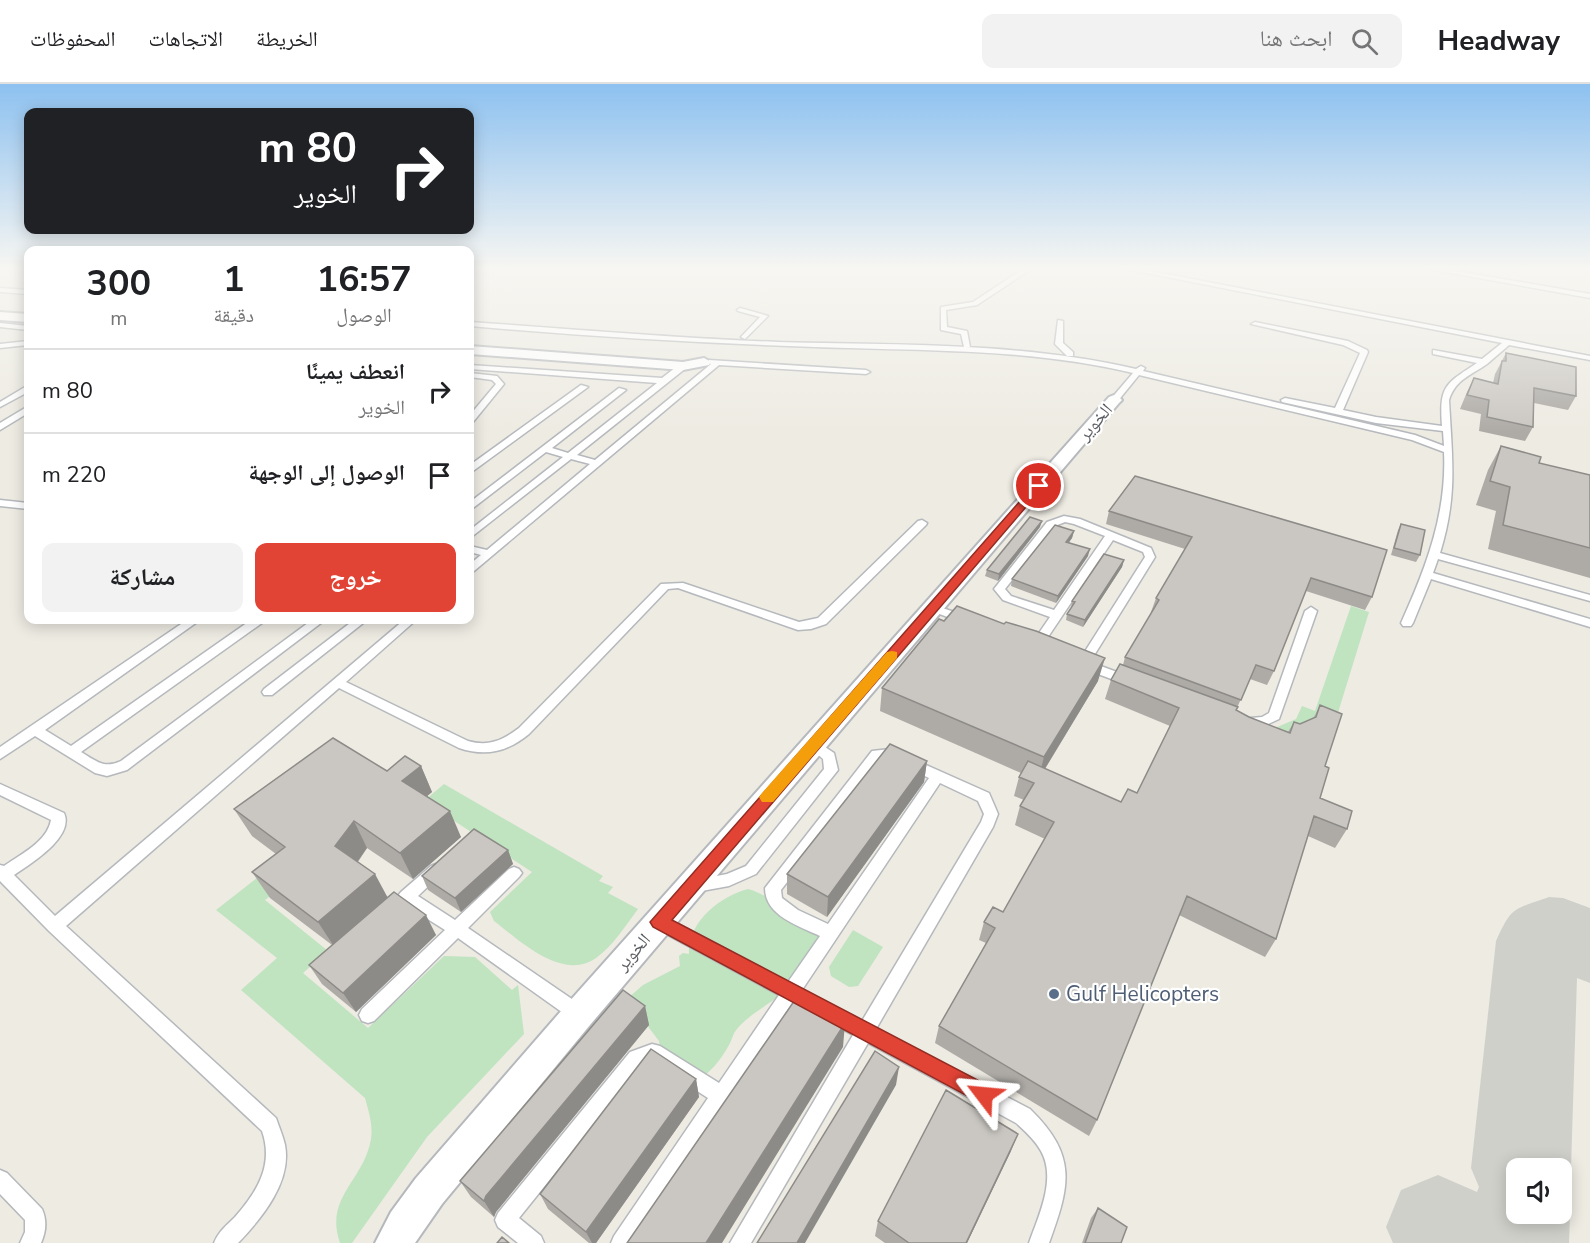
<!DOCTYPE html>
<html lang="ar">
<meta charset="utf-8">
<style>
:root{--surface:#fff;--page:#f2f2f2;--text:#202124;--muted:#757577;--line:#e0e0e0;--accent:#e14335}
body{margin:0;font-family:"Nunito Sans","Noto Naskh Arabic",sans-serif;background:var(--page);color:var(--text);direction:rtl;height:100vh;display:flex;flex-direction:column;font-size:22px;white-space:nowrap}
*{box-sizing:border-box;margin:0}
p{font-size:20px;color:var(--muted)}
.icon{flex:none;width:33px;height:33px;fill:none;stroke:currentColor;stroke-width:2;stroke-linecap:round;stroke-linejoin:round}
.map{position:relative;flex:1;overflow:hidden;direction:ltr}
.side{position:absolute;left:24px;top:162px;width:450px;height:378px;display:flex;flex-direction:column;background:var(--surface);border-radius:12px;box-shadow:0 3px 15px #0003;direction:rtl}
.side>*{flex:none}
.banner{position:absolute;left:24px;top:24px;width:450px;height:126px;border-radius:12px;box-shadow:0 3px 15px #0003;direction:rtl;background:#202124;color:#fff;overflow:hidden}
.buttons{position:absolute;left:1506px;top:1074px;display:grid;gap:12px}
.buttons a{display:grid;place-items:center;width:66px;height:66px;border-radius:12px;background:var(--surface);box-shadow:0 3px 15px #0003;font-size:30px}
.pin{position:absolute;display:grid;place-items:center;width:51px;height:51px;color:#fff;margin:-26px;border:3px solid #fff;border-radius:50%;box-shadow:0 2px 6px #0007}
.me{position:absolute;width:66px;margin:-33px;rotate:299deg;stroke-linejoin:round;filter:drop-shadow(0 0 4px #0008)}
.turn{display:flex;align-items:center;gap:21px;height:126px;padding:0 18px;font-size:27px}
.turn .icon{width:78px;height:78px;stroke-width:2.5}
.turn b{display:block;font-size:42px;line-height:51px}
.eta{display:flex;justify-content:space-evenly;align-items:center;height:102px;text-align:center}
.eta b{font-size:36px;font-weight:700;line-height:42px}
.button{display:flex;gap:12px;margin-top:auto;padding:12px 18px}
.button a{flex:1;height:69px;border-radius:12px;background:var(--accent);color:#fff;font-size:24px;font-weight:700;line-height:69px;text-align:center}
.button a+a{background:var(--page);color:var(--text)}
ul{padding:0;list-style:none}
li{display:flex;align-items:center;gap:18px;height:84px;padding:0 18px;border-top:2px solid var(--line)}
li div{flex:1}
li b{display:block;font-size:22px}
li em{font-style:normal}
header{display:flex;align-items:center;gap:36px;box-sizing:border-box;height:84px;padding:0 30px;background:var(--surface);border-bottom:2px solid var(--line)}
header strong{font-size:28px}
nav{display:flex;gap:33px;margin-inline-start:auto;font-size:21px}
.search{width:420px;height:54px;background:var(--page);display:flex;align-items:center;gap:15px;box-sizing:border-box;padding:0 21px;border-radius:12px;color:var(--muted);font-size:22px}
.map>svg:first-child{display:block}
</style>
<header>
<strong>Headway</strong>
<div class="search"><svg class="icon" aria-label="search" viewBox="0 0 24 24"><circle cx="10" cy="10" r="6"/><path d="M15 15l6 6"/></svg>ابحث هنا</div>
<nav><a>الخريطة</a><a>الاتجاهات</a><a>المحفوظات</a></nav>
</header>
<div class="map">
<svg width="1590" height="1159" viewBox="0 0 1590 1159">
<rect width="100%" height="100%" fill="#edebe2"/>
<path fill="#c0e3c0" d="M1351,522L1369,528L1332,648L1291,652L1275,644L1296,635L1302,622L1315,627Z
M444,700L603,792L599,797L613,803L608,809L638,825C626,841 613,862 596,874C562,898 519,856 494,837L490,828L532,788L424,717Z
M321,744L339,758L265,816L328,867L303,889L368,944L444,872L475,873L512,906L518,901L524,950L427,1053L352,1159H340C324,1113 364,1097 371,1055C373,1041 369,1028 365,1014L241,906L277,874L216,826Z
M748,805C767,810 778,823 795,832C874,876 762,913 737,945C733,949 732,956 729,961C720,977 711,988 696,998L660,963L659,957L627,915L643,901L680,882L679,872L683,869L689,870C687,839 720,812 748,805Z
M853,846L883,863L858,902L849,903L831,892L829,883Z"/>
<g fill="none" stroke-linecap="round" stroke-linejoin="round">
<path fill="#d0d0cb" fill-rule="evenodd" d="M1549,813L1563,814L1590,824V899L1577,894L1571,1084L1562,1106V1084H1516V1130H1562V1109L1570,1130L1569,1159H1393L1386,1143L1401,1106L1438,1091L1477,1108L1479,1103L1471,1084L1496,857C1512,822 1513,826 1549,813Z"/>
<g stroke="#b5b8bc" stroke-width="3">
<path id="lane" d="M1023,185H1031L977,221L946,226L947,243L967,247L970,263H964L961,250L941,246V223L973,218Z
M1126,185H1141L1590,272V276L1509,261C1502,267 1494,274 1487,280C1471,291 1455,296 1449,316C1452,374 1458,411 1440,469L1590,511V517L1438,475L1433,489L1590,535V543L1431,495L1413,539L1411,542H1403L1401,539C1426,484 1447,429 1444,368L1412,356L1139,291L1117,318H1114L1110,316L1133,289C1030,264 920,267 815,263C700,259 584,252 470,242V238C573,245 676,254 778,258C896,261 1021,258 1136,285L1141,282L1145,284L1143,287L1415,351L1444,362L1443,347L1376,339L1282,318L1281,316L1285,314L1335,324L1360,269L1343,261L1251,240L1255,238L1348,257L1367,266L1368,268L1343,326L1376,333L1442,342C1439,302 1445,300 1477,279L1433,270V266L1482,275L1502,259Z
M1428,185H1445L1590,210V214Z
M0,204L28,206V210L0,208Z
M740,224L768,232L745,255L741,253L760,233L738,227L737,226Z
M1058,236L1063,237V259L1073,268V272H1067L1055,260Z
M0,239L28,242V246L0,243Z
M28,257V261L0,264V260Z
M709,276L866,286L870,288L866,290L719,281L474,487L470,488V480L481,471L470,468V462L487,466L590,380L571,375L470,454V446L563,373L546,368L473,424L470,425V418L619,304L626,306L552,364L568,369L657,299L470,285V281L662,294L680,280H686V284L577,371L595,376L711,280L708,278Z
M470,289L497,292L504,300L473,338L470,339V331L496,300L492,296L470,293Z
M581,301L588,303L473,387L470,388V381Z
M25,303H28V308L0,323V318Z
M25,324H28V329L0,346V339Z
M0,416L28,419V425L0,422Z
M1064,432L1080,435L1151,464L1155,473L1090,578L1133,594L1135,597L1133,600H1125L1079,583L1077,580L1145,473L1143,468L1113,456L1040,565L1036,566L1030,562L1050,533L1003,516L994,505L1047,438ZM1065,438L1074,440L1105,452L1054,526L1011,512L1005,505L1055,442Z
M922,436L927,439L926,441L826,540L811,545L798,546L678,504L668,505L529,650C507,668 486,673 459,664L339,604L66,842L276,1034C279,1043 283,1052 285,1061C292,1098 262,1134 238,1159H214C218,1148 227,1141 235,1133C257,1108 274,1081 262,1047L49,847L0,797V781L4,782C21,770 47,758 51,736L0,711V700L64,729C75,753 30,780 14,791L55,832L404,536H416L346,598L468,657C489,663 503,656 519,644L661,500L683,499L799,538L818,534L918,437Z
M933,521L970,533L972,536L966,540L929,526L927,524L929,522Z
M1311,523L1317,527L1279,635L1264,642L1239,641L1238,638L1239,635L1262,633L1269,629L1305,527Z
M187,536H200L45,646L71,662L251,536H263L262,539L81,668C96,677 104,685 121,677L312,536H325L127,686L107,692L95,689L35,652L0,675V663Z
M354,536H367L272,611H264L262,608L264,605Z
M813,655L834,669L838,686L756,790L729,802L696,808L691,807L688,802L691,797L727,790L746,782L824,685L823,675L806,660L808,657Z
M890,665L989,709L998,730L993,743L876,945L1030,1025C1078,1072 1070,1101 1049,1159H1029C1038,1133 1057,1095 1041,1067C1035,1056 1025,1047 1016,1039L868,959L751,1159H730L853,951L794,918L633,1159H611L614,1152L708,1014L652,978L642,981L519,1134L541,1152L544,1159H518L498,1143L495,1136L498,1129L630,968L652,960L660,962L719,999L779,911L653,843L651,838L653,833L659,831L665,833L788,898L820,852C799,842 765,832 765,804L872,667ZM889,675L929,694L828,840L798,826L782,814L781,806L881,676ZM940,699L978,717L984,730L981,738L862,937L802,906Z
M436,780L441,782L444,786L441,790L418,812L455,836L509,785L514,783L519,785L522,789L519,793L468,844L585,924L588,930L585,936L579,938L573,936L458,854L374,937L368,939L362,937L359,931L362,925L445,846L407,822L400,826L395,824L392,819L401,808L431,782Z
M0,1086L7,1089L42,1125C47,1136 46,1148 41,1159H20L25,1148V1136L0,1110Z"/>
</g>
<g stroke="#b5b8bc" stroke-width="4">
<path id="street" d="M0,228L28,230V238L0,236Z
M470,262L683,278L704,274L711,278L709,281L683,286L470,270Z
M1114,311L1119,313L1122,316L1119,319L590,941L442,1120L415,1159H375L391,1128L416,1094L568,919L1109,313Z"/>
</g>
<use href="#lane" fill="#fff" fill-rule="evenodd"/>
<use href="#street" fill="#fff" fill-rule="evenodd"/>
</g>
<path fill="#aeaba7" d="M1506,269L1576,312L1568,326L1534,319L1533,343L1525,357L1479,347L1481,330L1460,325L1467,308L1474,294L1493,299L1495,290Z
M1501,362L1539,379L1590,391V494L1488,465L1496,427L1476,421L1488,386Z
M1135,392L1372,513L1365,526L1306,507L1274,587L1267,601L1250,595L1236,626L1249,633L1288,648L1294,638L1300,640L1313,635L1320,621L1325,682L1320,714L1347,745L1335,764L1308,752L1276,855L1265,873L1179,831L1097,1036L1089,1052L935,959L939,942L986,859L979,856L984,838L1003,828L1045,755L1015,741L1020,722L1024,716L1014,712L1019,693L1021,689L880,627L882,604L1098,597L1045,685L1121,718L1137,709L1170,642L1105,615L1111,596L1123,581L1125,573L1152,528H1151L1156,514L1185,465L1106,440L1109,427Z
M1401,440L1420,471L1416,478L1391,471L1398,446Z
M1040,443L998,497L985,492L987,486Z
M1074,447L1072,454L1069,458L1088,472L1056,519L1011,502L1012,495Z
M1124,476L1122,483L1083,543L1066,536L1067,530L1071,524L1072,517Z
M927,677L924,698L827,833L787,810V790Z
M421,682L432,708L427,712L461,753L413,795L367,764L358,778L387,813L436,851L356,928L322,900L309,881L332,861L270,814L252,788L276,770L252,752L234,725L387,687Z
M508,766L513,780L461,828L428,806L422,792Z
M645,922L649,941L496,1128L494,1133L471,1113L460,1097Z
M696,995L699,1013L596,1159H589L548,1125L540,1110Z
M1011,1067L967,1159H885L875,1152L878,1137Z
M1098,1124L1121,1159H1082L1091,1134Z"/>
<path fill="#8d8b88" d="M1042,437L1040,443L998,497L999,490Z
M1074,447L1072,454L1065,464L1066,458Z
M1090,465L1088,472L1056,519L1058,512Z
M1124,476L1122,483L1083,543L1085,536Z
M1105,574L1098,597L1038,696L1044,673Z
M927,677L924,698L827,833L828,813Z
M421,682L432,708L414,723L402,697Z
M450,727L461,753L413,795L400,769Z
M354,737L367,764L350,788L335,762Z
M508,766L513,780L461,828L455,814Z
M375,790L389,816L335,864L318,838Z
M426,831L436,851L356,928L343,909Z
M645,922L649,941L496,1128L494,1133L484,1117L486,1112Z
M845,939L843,963L722,1159H706Z
M899,983L896,1001L805,1159H797Z
M696,995L699,1013L596,1159H592L586,1148Z
M1018,1050L1011,1067L967,1159H966Z"/>
<path fill="#cac7c2" stroke="#8d8b88" stroke-width="1.5" d="M1506,269L1576,283V312L1534,304L1533,343L1487,333L1489,316L1467,311L1474,294L1498,300L1502,277H1506Z
M1501,362L1541,373L1539,379L1590,391V464L1503,441L1510,403L1490,397Z
M1135,392L1387,466L1372,513L1311,494L1274,587L1256,581L1241,616L1125,573L1159,516L1156,514L1192,453L1109,427Z
M1030,433L1042,437L999,490L987,486Z
M1401,440L1425,446L1420,471L1394,464Z
M1055,441L1074,447L1066,458L1090,465L1058,512L1012,495Z
M1104,470L1124,476L1085,536L1067,530L1075,518L1072,517Z
M957,522L1004,540L1006,538L1036,547L1105,574L1044,673L882,604L939,535L944,537Z
M1120,580L1238,623L1236,626L1249,633L1290,649L1294,638L1300,640L1316,633L1320,621L1342,630L1325,682L1329,684L1320,714L1352,727L1347,745L1314,732L1276,855L1187,812L1097,1036L939,942L995,844L984,838L993,823L1003,828L1054,738L1020,722L1034,699L1019,693L1028,677L1121,718L1128,705L1137,709L1179,624L1111,596Z
M333,654L387,687L405,672L421,682L402,697L450,727L400,769L354,737L335,762L375,790L318,838L252,788L285,763L234,725Z
M890,660L927,677L828,813L787,790Z
M474,745L508,766L455,814L422,792Z
M394,808L426,831L343,909L309,881Z
M623,906L645,922L486,1112L484,1117L460,1097Z
M799,910L845,939L706,1159H627Z
M651,965L696,995L586,1148L540,1110Z
M875,967L899,983L797,1159H757Z
M946,1006L1018,1050L966,1159H909L878,1137Z
M1098,1124L1127,1143L1121,1159H1085Z
M502,1153L509,1159H497Z"/>
<linearGradient id="sky" x2="0" y2="1"><stop stop-color="#8dc1f0"/><stop offset="0.53" stop-color="#f7f6f2"/><stop offset="1" stop-color="#f7f6f2" stop-opacity="0"/></linearGradient>
<rect width="1590" height="348" fill="url(#sky)"/>
<path fill="#e14335" stroke="#922c22" stroke-width="1.5" d="M1035,400L1044,402L672,836L991,1003L994,1011L991,1018L984,1021L653,843L650,838Z"/>
<path fill="#f59e0b" d="M892,567L897,568V574L773,718H762L759,713L762,709L887,568Z"/>
<circle fill="#5c6f8a" stroke="#fff" stroke-width="2" cx="1054" cy="910" r="6"/>
<g text-anchor="middle" stroke-width="4.5" stroke-linejoin="round" paint-order="stroke">
<g font-size="18" fill="#5b5e62" stroke="#fff">
<text transform="translate(1095 338) rotate(-49)" y="6">الخوير</text>
<text transform="translate(633 868) rotate(-49)" y="6">الخوير</text>
</g>
<g font-size="21" fill="#4e5e75" stroke="#fff" text-anchor="start">
<text x="1066" y="917">Gulf Helicopters</text>
</g>
</g>
</svg>
<div class="buttons">
<a><svg class="icon" aria-label="sound" viewBox="0 0 24 24"><path d="M4 9h4l5-4v14l-5-4H4zM17 9q2 3 0 6"/></svg></a>
</div>
<div class="pin" style="left:1039px;top:402px;background:#d93025"><svg class="icon" aria-label="arrive" viewBox="0 0 24 24"><path d="M6 21V4h12l-3 4 3 4H6"/></svg></div>
<svg class="me" style="left:984px;top:1011px" viewBox="-20 -20 40 40"><path d="M0-17L14 15 0 8-14 15z" fill="#e14335" stroke="#fff" stroke-width="4"/></svg>
<div class="banner">
<div class="turn"><svg class="icon" aria-label="right" viewBox="0 0 24 24"><path d="M7 20v-9h11M14 6l5 5-5 5"/></svg><div><b>80 m</b>الخوير</div></div>
</div>
<section class="side">
<div class="eta">
<div><b>16:57</b><p>الوصول</p></div>
<div><b>1</b><p>دقيقة</p></div>
<div><b>300</b><p>m</p></div>
</div>
<ul>
<li><svg class="icon" aria-label="right" viewBox="0 0 24 24"><path d="M7 20v-9h11M14 6l5 5-5 5"/></svg><div><b>انعطف يمينًا</b><p>الخوير</p></div><em>80 m</em></li>
<li><svg class="icon" aria-label="arrive" viewBox="0 0 24 24"><path d="M6 21V4h12l-3 4 3 4H6"/></svg><div><b>الوصول إلى الوجهة</b></div><em>220 m</em></li>
</ul>
<div class="button"><a>خروج</a><a>مشاركة</a></div>
</section>
</div>
